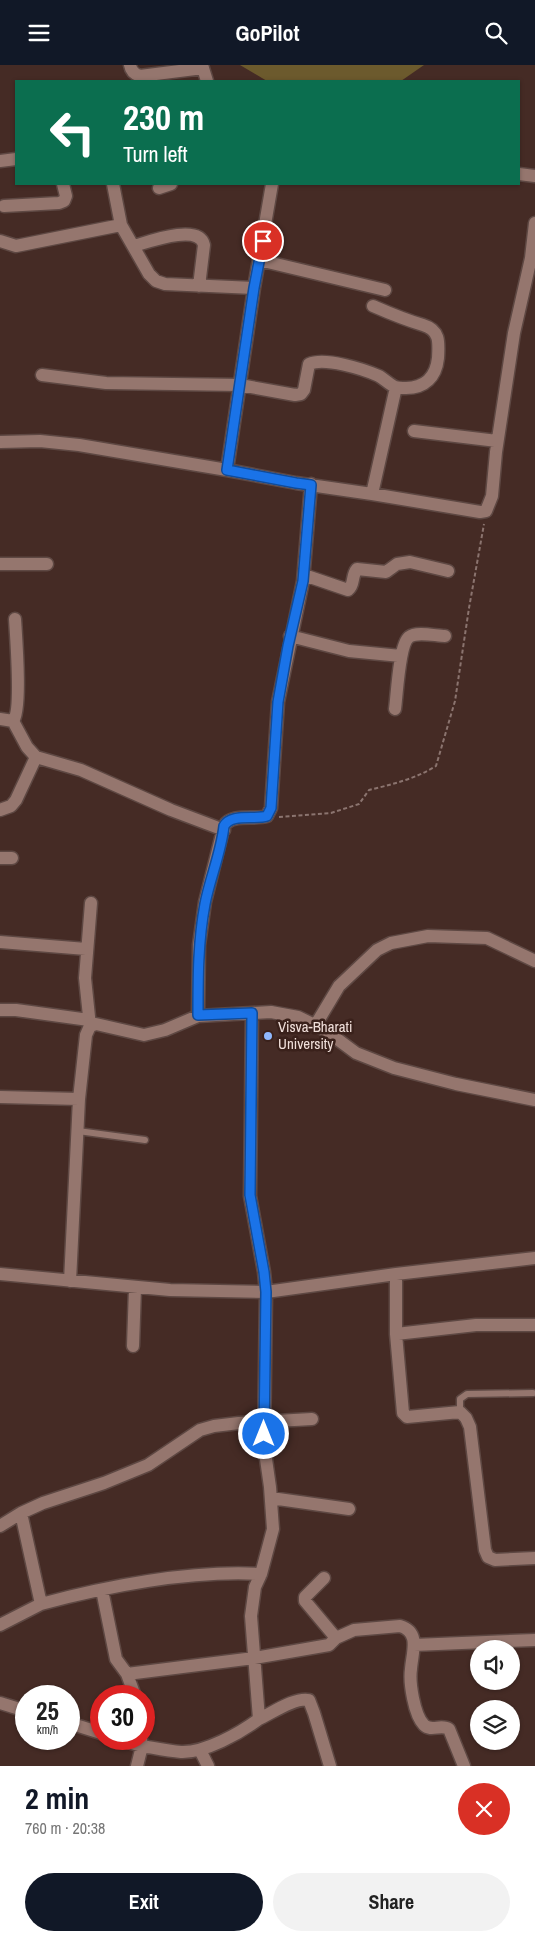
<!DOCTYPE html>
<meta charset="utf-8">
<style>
:root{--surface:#fff;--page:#f2f2f2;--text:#222;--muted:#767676;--accent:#111827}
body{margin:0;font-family:"Archivo Narrow",sans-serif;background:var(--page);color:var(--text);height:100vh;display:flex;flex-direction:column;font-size:19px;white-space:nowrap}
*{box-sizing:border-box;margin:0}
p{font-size:16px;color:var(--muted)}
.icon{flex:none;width:28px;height:28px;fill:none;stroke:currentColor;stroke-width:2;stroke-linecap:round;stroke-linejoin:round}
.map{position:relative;height:1701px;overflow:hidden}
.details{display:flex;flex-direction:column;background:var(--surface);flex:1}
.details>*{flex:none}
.guide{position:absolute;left:15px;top:15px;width:505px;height:105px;border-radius:0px;box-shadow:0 1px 4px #0004;background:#0b6e4f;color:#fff;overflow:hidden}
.tools{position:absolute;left:470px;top:1575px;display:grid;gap:10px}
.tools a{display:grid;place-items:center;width:50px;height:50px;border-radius:50%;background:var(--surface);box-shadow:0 1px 4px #0004;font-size:25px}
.speed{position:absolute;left:15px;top:1620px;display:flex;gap:10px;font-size:25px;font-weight:700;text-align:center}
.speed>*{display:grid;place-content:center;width:65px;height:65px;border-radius:50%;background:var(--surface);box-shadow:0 1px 4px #0004;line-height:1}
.speed small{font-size:12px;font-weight:400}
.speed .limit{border:8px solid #d22;background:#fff;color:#111}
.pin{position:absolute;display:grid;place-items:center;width:42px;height:42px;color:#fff;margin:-21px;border:2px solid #fff;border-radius:50%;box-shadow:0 1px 5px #0007}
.me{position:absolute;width:55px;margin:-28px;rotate:0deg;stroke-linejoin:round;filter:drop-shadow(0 0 4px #0008)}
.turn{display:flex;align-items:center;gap:18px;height:105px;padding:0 25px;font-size:22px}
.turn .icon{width:65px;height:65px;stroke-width:2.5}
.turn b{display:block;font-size:35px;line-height:42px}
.round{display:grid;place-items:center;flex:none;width:52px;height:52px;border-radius:26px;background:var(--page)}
.headline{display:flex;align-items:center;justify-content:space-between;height:85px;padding:0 25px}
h1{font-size:30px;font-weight:700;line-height:38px;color:var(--accent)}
.button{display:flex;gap:10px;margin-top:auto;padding:10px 25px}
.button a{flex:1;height:58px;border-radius:30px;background:var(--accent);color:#fff;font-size:20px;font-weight:700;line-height:58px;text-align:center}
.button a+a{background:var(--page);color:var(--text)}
header{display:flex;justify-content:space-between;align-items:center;height:65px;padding:0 25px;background:var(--accent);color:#fff;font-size:22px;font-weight:700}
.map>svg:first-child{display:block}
</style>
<header><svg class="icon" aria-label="menu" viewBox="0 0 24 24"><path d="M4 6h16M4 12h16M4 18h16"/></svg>GoPilot<svg class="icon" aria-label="search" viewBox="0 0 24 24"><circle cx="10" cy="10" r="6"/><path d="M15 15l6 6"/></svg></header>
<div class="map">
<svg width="535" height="1701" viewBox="0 0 535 1701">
<rect width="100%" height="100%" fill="#452b25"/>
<path fill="#6c5a2d" d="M240,0H424L401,16H267Z"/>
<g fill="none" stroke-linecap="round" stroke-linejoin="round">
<g stroke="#5e4843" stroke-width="9">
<path id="service" d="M78,1066L145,1075
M460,1347V1334L467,1329L533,1328"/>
</g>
<g stroke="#5e4843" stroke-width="15">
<path id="minor" d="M130,0C131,6 134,9 140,11L203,3
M202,0L207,16
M0,96L16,94
M519,109L535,111
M159,123L171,119
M4,141L59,138L64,136L66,131L63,119
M121,160L149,209L156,216L165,219L254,223
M0,176L16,181L121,160L113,119
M134,181C148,177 199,158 204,180L199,221
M259,195L385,225
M42,310L106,318L240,320L295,330L301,329L304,325L309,299C325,292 363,304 379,311C384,314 389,319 395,322C398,323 402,323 406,323C425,323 436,312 438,293C439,277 440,265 423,260C406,255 389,248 373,241
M414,366L497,376
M0,377L40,376L79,380L227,405L296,418L372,429L480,447L486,446L492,431L496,387L514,268L531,193L535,158
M227,405L254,223L272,119
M311,419L303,516L278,637L271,743L267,751C255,755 231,748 224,761L205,837L199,880L198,951L271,947L298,952L325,965L356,988L394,1003L456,1019L535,1035
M372,429L396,322
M0,499H47
M304,510L348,525C355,520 351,511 357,504L386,507L397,499L410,497L448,506
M290,571L349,586L401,591
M395,644C397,630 399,580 409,572C417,566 436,571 445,571
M0,654L13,656L27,682L36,692L81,705L171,745L224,765
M13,656C22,646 16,571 15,554
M0,745L11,741L16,735L36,692
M0,793H12
M0,877L86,884
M0,945H16L89,955
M90,961L85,913L91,838
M315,961L339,921L377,885L391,878L428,871L487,873L535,896
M0,1032L79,1034L86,970L90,961L96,959L144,970L165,965L198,951
M0,1209L170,1225L266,1227L264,1207L250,1131L252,948
M396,1209V1269L403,1348L407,1352L460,1347L466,1353L470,1362L485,1485L488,1492L495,1495L535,1493
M70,1216L79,1034
M396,1269L476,1260H535
M133,1281L135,1223
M271,1433L349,1444
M21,1448L41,1539C109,1521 191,1505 261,1509
M0,1461L21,1448L43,1438L104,1418L148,1400L200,1365L214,1361L239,1358L312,1354
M324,1513L305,1532V1536L336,1573
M102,1525L116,1594L127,1609L135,1631
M0,1560L41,1539
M414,1580L535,1575
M127,1609L254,1593L329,1580L336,1573L354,1565L400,1561C421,1567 412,1588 411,1604C409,1617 414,1650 424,1660C431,1667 441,1659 449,1664L464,1701
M0,1638L26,1646
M259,1654C272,1648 295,1632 309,1635L314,1648L330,1701
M69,1658L101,1668
M118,1674L142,1681L141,1674
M200,1685L208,1701
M137,1701L142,1681C154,1683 168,1686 181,1687C205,1688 240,1668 259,1654L251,1551L255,1522L261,1509L273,1464L270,1422L264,1380L266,1227L396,1209L535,1193"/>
</g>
<path stroke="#8b746f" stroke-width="2" stroke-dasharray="4 2.5" stroke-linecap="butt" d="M279,752L331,748L359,739L369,725C393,719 415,714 436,701L455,636L469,543L484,459"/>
<use href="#service" stroke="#95766e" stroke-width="6"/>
<use href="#minor" stroke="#95766e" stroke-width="12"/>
</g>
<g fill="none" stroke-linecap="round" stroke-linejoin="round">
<g stroke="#114b97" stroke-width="12">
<path id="route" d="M263,176L254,223L227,405L296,418L311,420L303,516L288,581L278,637L271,743L267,751C255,755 231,748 224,761C221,788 210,813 205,839C198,876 198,913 198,950L252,948L250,1130L264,1207L266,1227L264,1369"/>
</g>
<use href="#route" stroke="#1a73e8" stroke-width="9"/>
</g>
<circle fill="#90b8fd" stroke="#3a211b" stroke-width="2" cx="268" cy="971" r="5"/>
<g text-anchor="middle" stroke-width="5" stroke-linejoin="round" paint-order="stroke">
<g font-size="15" fill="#f1e0db" stroke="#3a211b" text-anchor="start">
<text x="278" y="967">Visva-Bharati<tspan x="278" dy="17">University</tspan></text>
</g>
</g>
</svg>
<div class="tools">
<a><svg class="icon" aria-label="sound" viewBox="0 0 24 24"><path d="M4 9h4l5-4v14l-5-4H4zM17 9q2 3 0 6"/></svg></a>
<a><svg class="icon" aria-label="layers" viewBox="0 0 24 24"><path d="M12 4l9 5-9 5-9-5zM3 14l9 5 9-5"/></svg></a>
</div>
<div class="speed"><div>25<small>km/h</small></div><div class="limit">30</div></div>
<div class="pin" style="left:263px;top:176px;background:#d93025"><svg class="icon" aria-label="arrive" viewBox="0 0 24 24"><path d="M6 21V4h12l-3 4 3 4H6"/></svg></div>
<svg class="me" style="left:264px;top:1369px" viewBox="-20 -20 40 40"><circle r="17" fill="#1a73e8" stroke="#fff" stroke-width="3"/><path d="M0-11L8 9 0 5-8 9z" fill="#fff"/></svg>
<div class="guide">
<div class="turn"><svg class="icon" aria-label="left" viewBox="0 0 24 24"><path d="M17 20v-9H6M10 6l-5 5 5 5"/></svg><div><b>230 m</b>Turn left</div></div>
</div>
</div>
<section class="details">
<div class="headline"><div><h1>2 min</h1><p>760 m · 20:38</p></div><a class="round" style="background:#d93025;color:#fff"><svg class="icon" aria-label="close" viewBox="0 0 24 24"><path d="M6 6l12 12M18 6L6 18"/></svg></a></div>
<div class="button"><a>Exit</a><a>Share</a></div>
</section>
